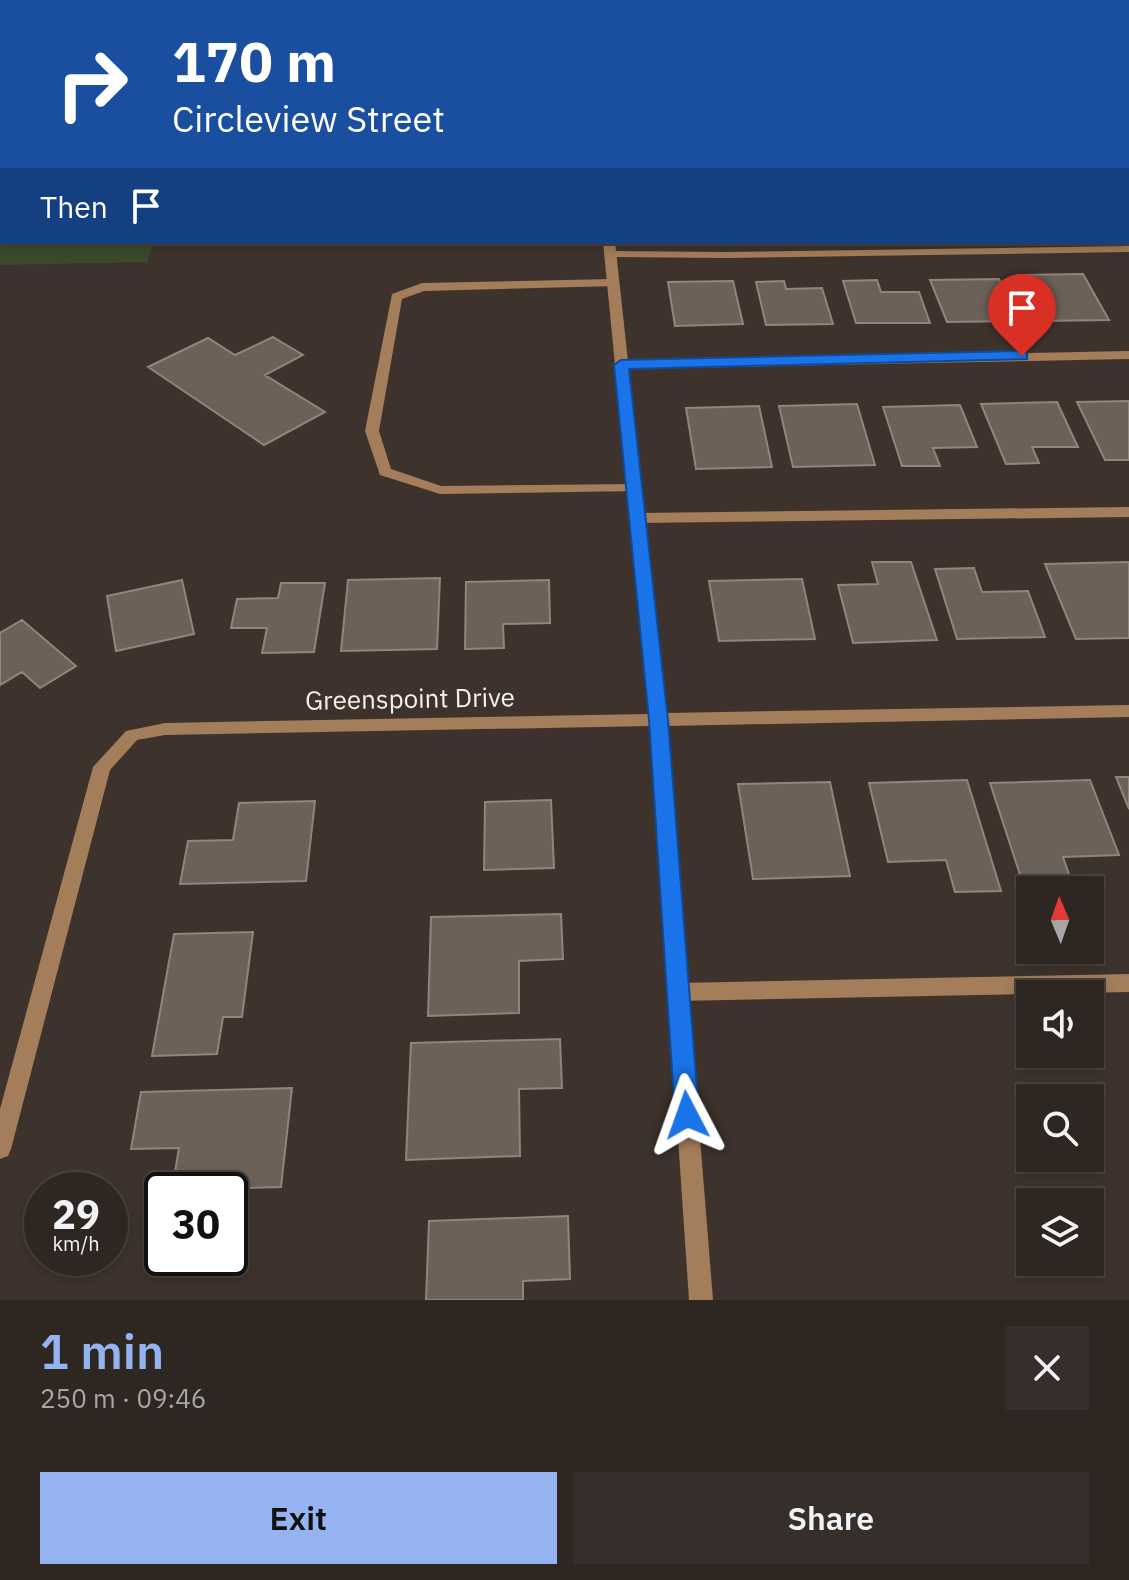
<!DOCTYPE html>
<meta charset="utf-8">
<style>
:root{--surface:#2e2621;--page:#362e2a;--text:#f1f3f6;--muted:#a7a5a5;--line:#49433f;--accent:#95b2f1}
body{margin:0;font-family:"IBM Plex Sans",sans-serif;background:var(--page);color:var(--text);height:100vh;display:flex;flex-direction:column;font-size:30px;white-space:nowrap}
*{box-sizing:border-box;margin:0}
p{font-size:26px;color:var(--muted)}
.icon{flex:none;width:44px;height:44px;fill:none;stroke:currentColor;stroke-width:2;stroke-linecap:round;stroke-linejoin:round}
.map{position:relative;height:1300px;overflow:hidden}
.drawer{display:flex;flex-direction:column;background:var(--surface);flex:1}
.drawer>*{flex:none}
.hud{position:absolute;left:0px;top:0px;width:1130px;height:244px;box-shadow:0 4px 12px #0003,0 0 0 2px var(--line);background:#1a4fa0;color:#fff;overflow:hidden}
.needle{width:52px;rotate:358deg}
.controls{position:absolute;left:1016px;top:876px;display:grid;gap:16px}
.controls a{display:grid;place-items:center;width:88px;height:88px;border-radius:0px;background:var(--surface);box-shadow:0 4px 12px #0003,0 0 0 2px var(--line);font-size:40px}
.speed{position:absolute;left:24px;top:1172px;display:flex;gap:16px;font-size:40px;font-weight:700;text-align:center}
.speed>*{display:grid;place-content:center;width:104px;height:104px;border-radius:50%;background:var(--surface);box-shadow:0 4px 12px #0003,0 0 0 2px var(--line);line-height:1}
.speed small{font-size:20px;font-weight:400}
.speed .limit{border:4px solid #111;border-radius:12px;background:#fff;color:#111}
.pin{position:absolute;display:grid;place-items:center;width:68px;height:68px;color:#fff;margin:-82px -34px;border-radius:50% 50% 50% 0;rotate:-45deg;box-shadow:0 0 8px #0007}
.pin .icon{rotate:45deg}
.me{position:absolute;width:88px;margin:-44px;rotate:356deg;stroke-linejoin:round;filter:drop-shadow(0 0 6px #0008)}
.turn{display:flex;align-items:center;gap:28px;height:168px;padding:0 40px;font-size:36px}
.turn .icon{width:104px;height:104px;stroke-width:2.5}
.turn b{display:block;font-size:56px;line-height:68px}
.then{display:flex;align-items:center;height:76px;padding:0 40px;background:#0003;gap:16px;font-size:30px}
.round{display:grid;place-items:center;flex:none;width:84px;height:84px;border-radius:0px;background:var(--page)}
.headline{display:flex;align-items:center;justify-content:space-between;height:136px;padding:0 40px}
h1{font-size:48px;font-weight:600;line-height:60px;color:var(--accent)}
.button{display:flex;gap:16px;margin-top:auto;padding:16px 40px}
.button a{flex:1;height:92px;border-radius:0px;background:var(--accent);color:#111;font-size:32px;font-weight:600;line-height:92px;text-align:center}
.button a+a{background:var(--page);color:var(--text)}
.map>svg:first-child{display:block}
</style>
<div class="map">
<svg width="1129" height="1300" viewBox="0 0 1129 1300">
<rect width="100%" height="100%" fill="#3d332c"/>
<path fill="#394b2b" d="M0,87L2,242H154L147,262L0,265Z"/>
<path fill="#6c6159" stroke="#90857c" stroke-width="2" d="M1083,274L1109,320L1041,321L1018,275Z
M999,279L1019,321L947,322L930,280Z
M877,280L881,292H919L930,323H856L843,281Z
M733,281L743,324L675,326L668,282Z
M784,281L786,289L822,288L833,324L766,325L756,282Z
M273,337L303,355L265,375L325,412L264,445L148,367L208,338L235,355Z
M1129,401V460H1105L1077,402Z
M1057,402L1078,447H1032L1039,463L1006,464L981,404Z
M857,404L875,465L793,467L779,406Z
M960,405L977,447L933,448L940,466H902L883,407Z
M759,406L772,467L696,469L686,408Z
M872,562H911L937,640L853,643L838,585L878,584Z
M1129,562V638L1076,639L1045,564Z
M974,568L982,592L1028,591L1045,637L957,639L935,569Z
M440,578L437,649L341,651L348,580Z
M802,579L815,639L719,641L709,581Z
M182,580L194,634L116,651L107,596Z
M549,580L550,623L503,624L504,648L465,649L466,582Z
M281,583H325L314,652L262,653L267,628H231L237,599L278,598Z
M22,620L76,666L40,688L22,672L0,685V633Z
M1116,777H1129V809Z
M967,780L1001,891L955,892L946,860L888,862L869,783Z
M1090,780L1119,855L1063,857L1073,886L1024,887L990,783Z
M830,782L850,876L753,879L738,784Z
M551,800L554,868L484,870L485,802Z
M315,801L306,881L180,884L188,841L233,840L239,803Z
M561,914L563,959L519,961V1013L428,1016L431,917Z
M253,932L242,1017H223L217,1054L152,1056L174,934Z
M560,1039L562,1088L519,1089L520,1156L406,1160L411,1043Z
M292,1088L281,1187L172,1190L179,1148L131,1149L141,1092Z
M568,1216L570,1279L523,1281V1300H426L429,1221Z"/>
<g fill="none" stroke-linecap="round" stroke-linejoin="round">
<path fill="#a47d5b" fill-rule="evenodd" d="M429,0H437V2H429Z
M1128,76H1129V82H1128Z
M0,79H2V85H0Z
M1129,246V252L725,258L610,257L604,254L610,251L725,252Z
M613,279L617,280V286L424,291L402,299L379,431L391,469L441,486L634,484L639,485L641,488L639,491L440,494L380,475L365,431L392,294L422,283Z
M1129,507V517L637,523L630,518L637,513Z
M1129,974V992L678,1001L671,998L668,992L671,986L678,983Z"/>
<path fill="#a47d5b" fill-rule="evenodd" d="M582,0H590V2H582Z
M1128,11H1129V17H1128Z
M1128,152H1129V158H1128Z
M603,242H615L628,361L1129,351V359L628,369L666,713L1129,705V717L667,726L713,1300H689L650,726L165,735L137,740L110,770L11,1149L8,1156L0,1159V1109L93,767L126,731L165,723L649,714Z"/>
</g>
<path fill="#1a73e8" stroke="#114b97" stroke-width="2" d="M1022,351L1027,353V359L629,369L668,720L699,1115L696,1123L687,1126L679,1123L675,1115L649,720L614,365L621,360Z"/>
<g text-anchor="middle" stroke-width="8" stroke-linejoin="round" paint-order="stroke">
<g font-size="26" fill="#f6efea" stroke="#3d332c">
<text transform="translate(410 699) rotate(-1)" y="9">Greenspoint Drive</text>
</g>
</g>
</svg>
<div class="controls">
<a><svg class="needle" viewBox="-14 -14 28 28"><path d="M0-13l5 13h-10z" fill="#e53935"/><path d="M0 13l5-13h-10z" fill="#a7a5a5"/></svg></a>
<a><svg class="icon" aria-label="sound" viewBox="0 0 24 24"><path d="M4 9h4l5-4v14l-5-4H4zM17 9q2 3 0 6"/></svg></a>
<a><svg class="icon" aria-label="search" viewBox="0 0 24 24"><circle cx="10" cy="10" r="6"/><path d="M15 15l6 6"/></svg></a>
<a><svg class="icon" aria-label="layers" viewBox="0 0 24 24"><path d="M12 4l9 5-9 5-9-5zM3 14l9 5 9-5"/></svg></a>
</div>
<div class="speed"><div>29<small>km/h</small></div><div class="limit">30</div></div>
<div class="pin" style="left:1022px;top:356px;background:#d93025"><svg class="icon" aria-label="arrive" viewBox="0 0 24 24"><path d="M6 21V4h12l-3 4 3 4H6"/></svg></div>
<svg class="me" style="left:687px;top:1115px" viewBox="-20 -20 40 40"><path d="M0-17L14 15 0 8-14 15z" fill="#1a73e8" stroke="#fff" stroke-width="4"/></svg>
<div class="hud">
<div class="turn"><svg class="icon" aria-label="right" viewBox="0 0 24 24"><path d="M7 20v-9h11M14 6l5 5-5 5"/></svg><div><b>170 m</b>Circleview Street</div></div>
<div class="then">Then<svg class="icon" aria-label="arrive" viewBox="0 0 24 24"><path d="M6 21V4h12l-3 4 3 4H6"/></svg></div>
</div>
</div>
<section class="drawer">
<div class="headline"><div><h1>1 min</h1><p>250 m · 09:46</p></div><a class="round"><svg class="icon" aria-label="close" viewBox="0 0 24 24"><path d="M6 6l12 12M18 6L6 18"/></svg></a></div>
<div class="button"><a>Exit</a><a>Share</a></div>
</section>
